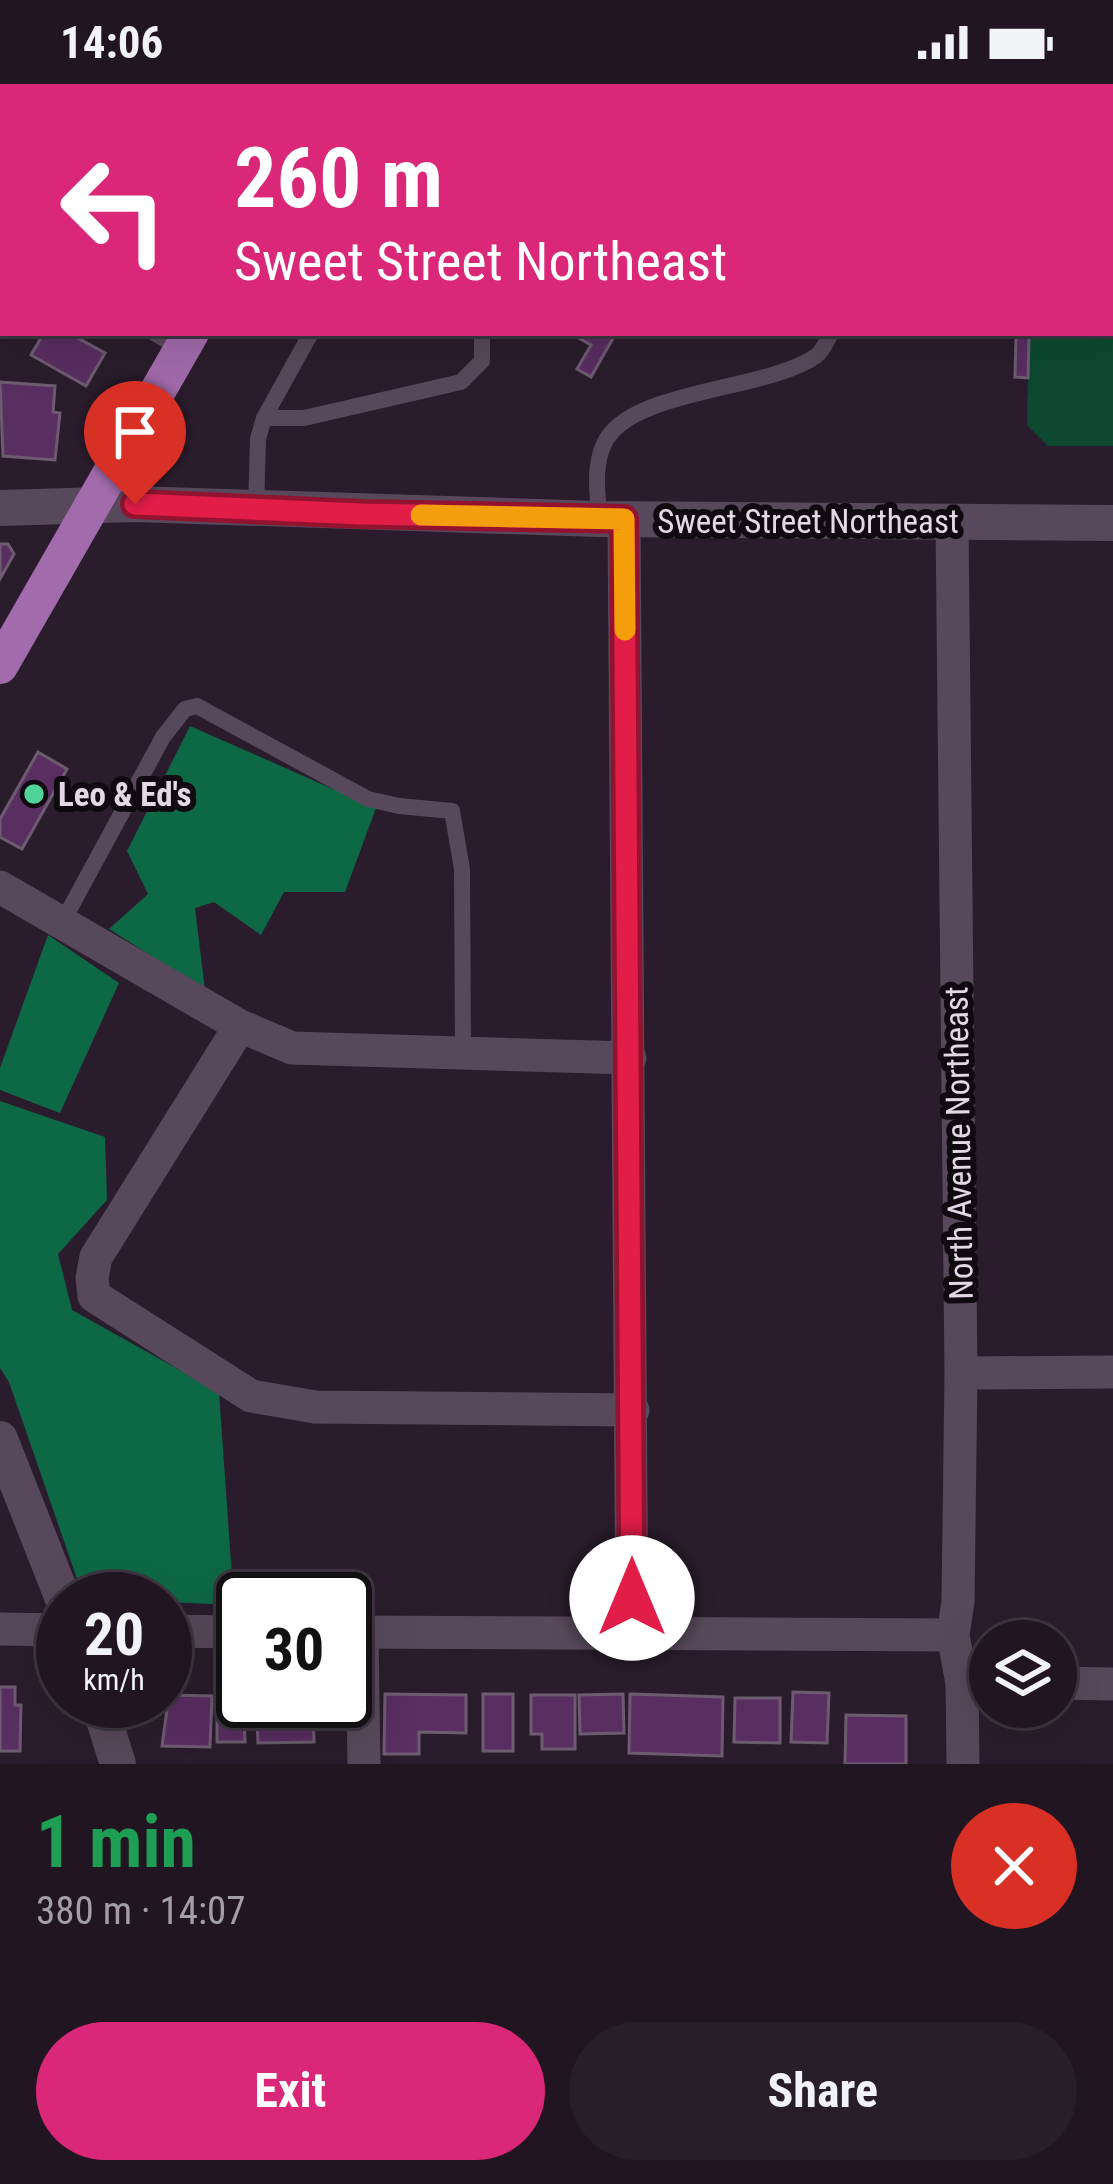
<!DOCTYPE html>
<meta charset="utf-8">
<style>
:root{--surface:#201521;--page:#281e2a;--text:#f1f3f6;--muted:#a29fa5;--line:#3d343f;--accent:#db2777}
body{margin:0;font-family:"Roboto Condensed",sans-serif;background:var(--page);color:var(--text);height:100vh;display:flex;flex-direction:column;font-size:45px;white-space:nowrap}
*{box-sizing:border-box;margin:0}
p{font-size:39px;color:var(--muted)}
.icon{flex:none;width:66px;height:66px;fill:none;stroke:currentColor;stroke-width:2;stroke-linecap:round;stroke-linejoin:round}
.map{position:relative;height:1680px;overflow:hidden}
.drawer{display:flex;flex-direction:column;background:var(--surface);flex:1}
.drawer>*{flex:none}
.hud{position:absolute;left:0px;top:0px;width:1113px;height:252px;box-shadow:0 12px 48px #0002,0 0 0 3px var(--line);background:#db2777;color:#fff;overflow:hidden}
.fabs{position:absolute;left:969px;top:1536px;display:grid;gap:24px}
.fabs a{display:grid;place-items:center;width:108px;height:108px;border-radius:50%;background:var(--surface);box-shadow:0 12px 48px #0002,0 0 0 3px var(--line);font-size:60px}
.speed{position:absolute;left:36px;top:1488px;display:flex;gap:24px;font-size:60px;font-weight:700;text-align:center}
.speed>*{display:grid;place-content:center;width:156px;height:156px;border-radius:50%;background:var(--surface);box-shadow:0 12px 48px #0002,0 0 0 3px var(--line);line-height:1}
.speed small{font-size:30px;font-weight:400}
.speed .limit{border:6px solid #111;border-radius:18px;background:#fff;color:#111}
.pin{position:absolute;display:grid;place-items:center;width:102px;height:102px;color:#fff;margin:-123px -51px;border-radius:50% 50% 50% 0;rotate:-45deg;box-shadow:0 0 12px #0007}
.pin .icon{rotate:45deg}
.me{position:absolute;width:132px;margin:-66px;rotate:0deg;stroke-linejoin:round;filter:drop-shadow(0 0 9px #0008)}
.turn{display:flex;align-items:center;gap:42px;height:252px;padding:0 36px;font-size:54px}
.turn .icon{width:156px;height:156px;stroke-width:2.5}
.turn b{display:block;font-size:84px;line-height:102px}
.round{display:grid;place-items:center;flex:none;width:126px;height:126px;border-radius:63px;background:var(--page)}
.summary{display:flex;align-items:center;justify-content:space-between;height:204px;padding:0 36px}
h1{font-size:72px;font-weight:700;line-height:90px;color:#1e9e55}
.button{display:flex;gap:24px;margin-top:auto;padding:24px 36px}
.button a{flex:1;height:138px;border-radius:72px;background:var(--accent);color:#fff;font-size:48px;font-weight:700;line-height:138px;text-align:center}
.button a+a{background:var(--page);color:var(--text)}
.status{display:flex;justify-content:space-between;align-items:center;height:84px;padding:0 60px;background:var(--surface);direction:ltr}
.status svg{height:33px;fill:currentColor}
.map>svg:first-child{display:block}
</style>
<div class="status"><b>14:06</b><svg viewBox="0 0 49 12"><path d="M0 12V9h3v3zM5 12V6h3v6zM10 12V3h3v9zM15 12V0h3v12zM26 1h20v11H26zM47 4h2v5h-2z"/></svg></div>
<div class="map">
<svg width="1113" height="1680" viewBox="0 0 1113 1680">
<rect width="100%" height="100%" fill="#2a1c2c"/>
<path fill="#0c4930" d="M1113,64V362H1048L1027,341L1029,249H1110Z"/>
<path fill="#0d6845" d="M190,642L376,724L345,808H284L261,851L214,818L195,824L205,906L109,845L148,810L127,767Z
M48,851L119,899L60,1029L0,1006V984Z
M0,1017L105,1053L107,1116L58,1170L72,1226L219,1308L234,1521L165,1518V1515H84L9,1298L0,1284Z"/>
<path fill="#592e61" stroke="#6d5c70" stroke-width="3" d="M513,0H926L511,3Z
M44,249H69L105,269L86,302L31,271Z
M570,249H616L591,293L577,285L591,261Z
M1016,252H1029L1028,294L1015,293Z
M0,298L55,302L53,328L60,329L55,376L3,372Z
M0,460H8L14,470L0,495Z
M38,668L67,685L22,765L0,753V735Z
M0,1603H15V1621H21L20,1667H0Z
M217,1607H243L245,1658H217Z
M793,1608L829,1609L827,1659L791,1658Z
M385,1610L466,1611V1649L419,1648V1670H384Z
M483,1610H513V1667H483Z
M623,1610L624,1649L580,1650L579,1611Z
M630,1610L723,1613L722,1672L629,1669Z
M169,1611L212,1612L210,1663L162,1662Z
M531,1611H575V1665H542V1650H531Z
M735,1614H780V1659L734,1658Z
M256,1617H313L314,1658L258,1659Z
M846,1631L906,1632V1680H845Z"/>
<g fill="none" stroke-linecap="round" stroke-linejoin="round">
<path stroke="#58485b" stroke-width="16" d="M432,3L434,0
M154,249L182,265
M264,334H304L461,298L482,277V249
M256,425L258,355L264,334L311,249
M599,434C598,409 593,384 604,360C628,305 767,307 816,272C823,267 827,256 831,249
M62,839L163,653L185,625L197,622L368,715L399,722L452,727L462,785L463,969"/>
<path stroke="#58485b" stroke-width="33" d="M113,0V3
M0,5H3
M624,435L632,1551
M952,438L961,1289L958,1518L953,1551L962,1599L963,1680
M0,803L240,942L292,964L630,974
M240,942L96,1173L92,1194L94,1212L251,1312L315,1323L633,1326
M961,1289L1113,1288
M0,1545L63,1546
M165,1547L243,1548
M345,1548L953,1551
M362,1548L364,1680
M1056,1599L1113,1600"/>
<path stroke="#58485b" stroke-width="36" d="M0,424L135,420L599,435L1113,439
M0,1355L63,1515
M98,1617L118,1680"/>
<path stroke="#a26bac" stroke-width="36" d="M332,3L333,0
M0,582L191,249"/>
</g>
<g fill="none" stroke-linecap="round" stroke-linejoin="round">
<g stroke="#92132f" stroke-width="30">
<path id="route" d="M135,420L361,430L624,435L632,1514"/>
</g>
<use href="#route" stroke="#e11d48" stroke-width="21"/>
<path stroke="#f59e0b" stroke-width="21" d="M421,431L624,435L625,546"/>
</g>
<circle fill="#4fd399" stroke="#0f0910" stroke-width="4.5" cx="34" cy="710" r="12"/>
<g text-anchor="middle" stroke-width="12" stroke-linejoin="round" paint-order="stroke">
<g font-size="33" fill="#e3d9e5" stroke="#0f0910">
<text x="808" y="449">Sweet Street Northeast</text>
<text transform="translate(958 1059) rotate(-91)" y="12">North Avenue Northeast</text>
</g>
<g font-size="33" font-weight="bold" fill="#e3d9e5" stroke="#0f0910" text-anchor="start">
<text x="58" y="722">Leo &amp; Ed's</text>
</g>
</g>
</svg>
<div class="fabs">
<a><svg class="icon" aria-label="layers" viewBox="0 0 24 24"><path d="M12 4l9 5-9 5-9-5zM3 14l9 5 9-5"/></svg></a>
</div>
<div class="speed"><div>20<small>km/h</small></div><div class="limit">30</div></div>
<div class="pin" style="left:135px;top:420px;background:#d93025"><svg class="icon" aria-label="arrive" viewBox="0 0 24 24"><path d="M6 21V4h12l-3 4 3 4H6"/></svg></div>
<svg class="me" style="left:632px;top:1514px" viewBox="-20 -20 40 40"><circle r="19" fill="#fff"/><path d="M0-13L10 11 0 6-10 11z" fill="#e11d48"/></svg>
<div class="hud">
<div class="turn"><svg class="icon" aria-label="left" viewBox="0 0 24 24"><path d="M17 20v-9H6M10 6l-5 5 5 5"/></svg><div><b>260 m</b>Sweet Street Northeast</div></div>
</div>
</div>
<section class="drawer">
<div class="summary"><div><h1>1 min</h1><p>380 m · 14:07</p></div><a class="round" style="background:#d93025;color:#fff"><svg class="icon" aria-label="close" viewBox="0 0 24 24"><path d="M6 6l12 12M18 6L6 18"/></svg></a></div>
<div class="button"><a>Exit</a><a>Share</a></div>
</section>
